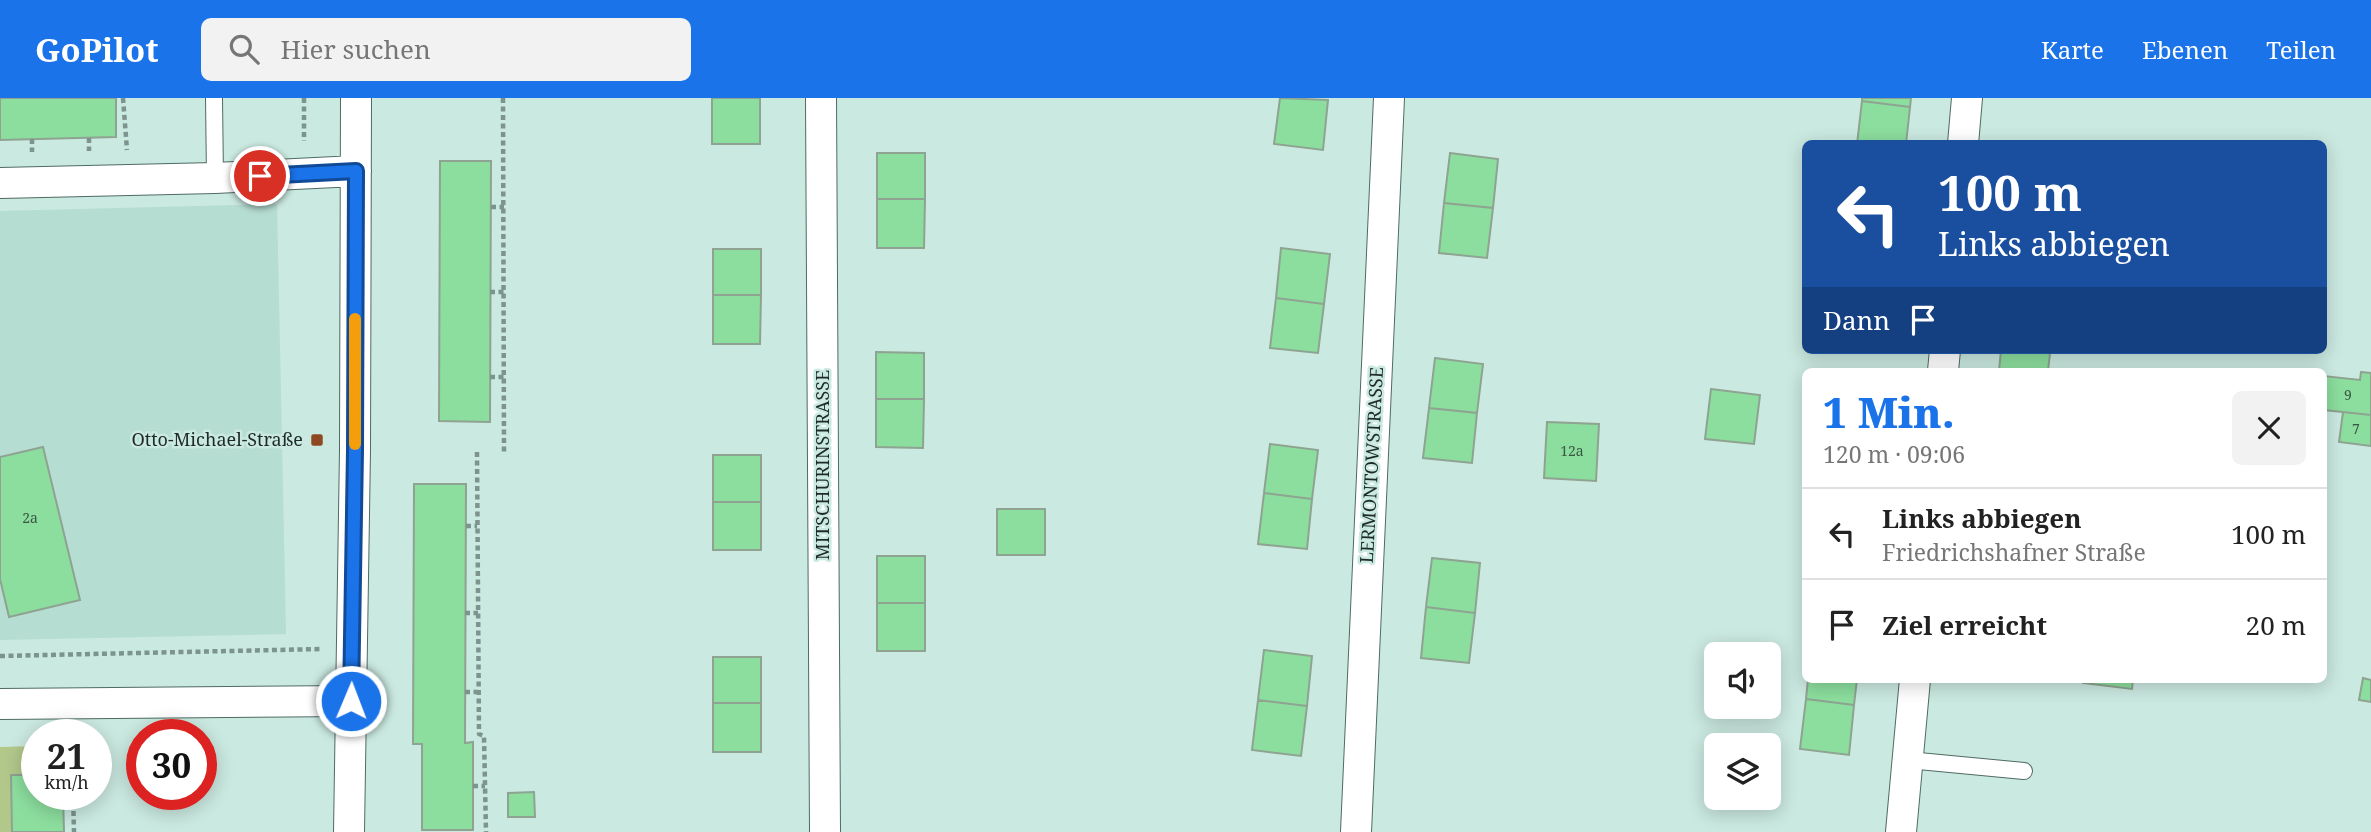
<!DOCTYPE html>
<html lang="de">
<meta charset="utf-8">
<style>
:root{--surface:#fff;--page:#f2f2f2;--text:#222;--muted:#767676;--line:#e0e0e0;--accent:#1a73e8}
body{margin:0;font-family:"Noto Serif",serif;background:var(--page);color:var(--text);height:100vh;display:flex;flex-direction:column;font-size:26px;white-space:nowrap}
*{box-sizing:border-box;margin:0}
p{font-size:23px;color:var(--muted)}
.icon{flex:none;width:38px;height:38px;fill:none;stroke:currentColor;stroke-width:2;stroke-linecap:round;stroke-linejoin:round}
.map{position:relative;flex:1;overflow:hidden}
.sheet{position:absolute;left:1802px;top:270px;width:525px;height:315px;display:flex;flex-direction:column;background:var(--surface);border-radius:10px;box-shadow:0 4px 18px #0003}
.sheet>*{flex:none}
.hud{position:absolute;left:1802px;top:42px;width:525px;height:214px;border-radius:10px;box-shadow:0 4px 18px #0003;background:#1a4fa0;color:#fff;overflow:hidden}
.controls{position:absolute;left:1704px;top:544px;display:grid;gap:14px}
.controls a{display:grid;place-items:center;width:77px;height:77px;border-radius:10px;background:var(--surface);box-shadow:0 4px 18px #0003;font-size:35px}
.speed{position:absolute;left:21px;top:621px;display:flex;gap:14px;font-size:35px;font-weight:700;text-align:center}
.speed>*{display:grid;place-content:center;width:91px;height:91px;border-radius:50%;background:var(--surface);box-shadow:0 4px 18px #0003;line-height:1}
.speed small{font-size:18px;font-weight:400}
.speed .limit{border:10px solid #d22;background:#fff;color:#111}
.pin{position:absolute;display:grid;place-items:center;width:60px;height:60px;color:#fff;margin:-30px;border:4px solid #fff;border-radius:50%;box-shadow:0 2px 7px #0007}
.me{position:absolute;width:77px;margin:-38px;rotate:1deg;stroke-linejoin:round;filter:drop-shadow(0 0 5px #0008)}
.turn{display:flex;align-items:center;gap:24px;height:147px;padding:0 21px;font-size:32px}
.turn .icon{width:91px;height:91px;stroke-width:2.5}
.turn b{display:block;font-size:49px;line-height:60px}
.then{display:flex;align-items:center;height:66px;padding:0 21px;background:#0003;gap:14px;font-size:26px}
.round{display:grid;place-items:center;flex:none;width:74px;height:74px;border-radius:10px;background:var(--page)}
.head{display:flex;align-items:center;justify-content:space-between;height:119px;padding:0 21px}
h1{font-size:42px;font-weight:800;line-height:52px;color:var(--accent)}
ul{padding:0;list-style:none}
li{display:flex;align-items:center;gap:21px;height:91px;padding:0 21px;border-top:2px solid var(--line)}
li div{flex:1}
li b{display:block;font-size:26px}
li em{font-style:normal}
header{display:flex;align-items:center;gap:42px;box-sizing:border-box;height:98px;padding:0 35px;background:var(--accent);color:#fff}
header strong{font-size:33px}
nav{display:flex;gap:38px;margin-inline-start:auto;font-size:24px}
.search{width:490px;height:63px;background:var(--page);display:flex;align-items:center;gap:18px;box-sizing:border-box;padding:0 24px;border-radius:10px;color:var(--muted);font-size:26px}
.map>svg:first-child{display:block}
</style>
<header>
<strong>GoPilot</strong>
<div class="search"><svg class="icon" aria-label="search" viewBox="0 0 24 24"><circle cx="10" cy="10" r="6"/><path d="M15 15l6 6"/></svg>Hier suchen</div>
<nav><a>Karte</a><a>Ebenen</a><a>Teilen</a></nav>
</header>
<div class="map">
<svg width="2371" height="734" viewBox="0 0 2371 734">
<rect width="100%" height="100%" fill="#cae9e0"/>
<path fill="#b6ddd2" d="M277,106L286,536L0,542V113Z"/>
<path fill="#b2c88b" d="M37,648V677H11L12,734H0V649Z"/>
<path fill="#8cde9e" stroke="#8ea391" stroke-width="2" d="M0,0H116V39L0,42Z
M712,0H760V46H712Z
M1280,0L1328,2L1323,52L1274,46Z
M1862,0H1911L1910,9L1862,3Z
M1862,3L1910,9L1906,46H1857Z
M877,55H925V101H877Z
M1450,55L1498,61L1493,110L1444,105Z
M440,63H491L490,324L439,323Z
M877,101H925L924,150H877Z
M1444,105L1493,110L1487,160L1439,155Z
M1281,150L1330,156L1324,206L1276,200Z
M713,151H761V197H713Z
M713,197H761L760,246H713Z
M1276,200L1324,206L1318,255L1270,250Z
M2001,252L2050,255L2048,273H1999Z
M876,254L924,255V301H876Z
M1435,260L1483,266L1477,315L1429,310Z
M2361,274L2371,275V317L2324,312V278L2360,282Z
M1711,291L1760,297L1754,346L1705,341Z
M876,301H924L923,350L876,349Z
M1429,310L1477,315L1472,365L1423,360Z
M2343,314L2371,317V348L2339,344Z
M1547,324L1599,326L1596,383L1544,380Z
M1270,346L1318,352L1312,401L1264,395Z
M43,349L80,502L9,519L0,481V359Z
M713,357H761V404H713Z
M414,386H466L465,645L473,644V732H422V646H413Z
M1264,395L1312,401L1307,451L1258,446Z
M713,404H761V452H713Z
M997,411H1045V457H997Z
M877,458H925V505H877Z
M1432,460L1480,465L1475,515L1426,509Z
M877,505H925V553H877Z
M1426,509L1475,515L1469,565L1421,560Z
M1264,552L1312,558L1307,608L1258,602Z
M713,559H761V605H713Z
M2363,580L2371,582V604L2359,602Z
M1808,581H1857L1854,607L1806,601Z
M2084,581H2133L2132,591L2083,585Z
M1806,601L1854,607L1849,657L1800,651Z
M1258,602L1307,608L1301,658L1252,652Z
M713,605H761V654H713Z
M11,677H37V696H63L64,734H12Z
M534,694L535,719H508V695Z"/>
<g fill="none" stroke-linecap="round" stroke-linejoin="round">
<g stroke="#4f6b63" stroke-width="18">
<path id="service" d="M214,0L215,80
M1908,662L2024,673"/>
</g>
<g stroke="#4f6b63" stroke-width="32">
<path id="minor" d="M821,0L825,734
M1963,46L1967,0
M0,85L215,80L356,73
M1943,273L1945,252
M0,606L351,603
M349,734L355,352L356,0
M1356,734L1389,0
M1901,734L1915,581"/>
</g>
<path stroke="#7d938d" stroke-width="4.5" stroke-dasharray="5 3.5" stroke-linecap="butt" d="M123,0L127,52
M304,0V43
M503,0L504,354
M89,40V53
M32,41V54
M491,109H504
M490,194H504
M490,279H504
M477,354L479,636L484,638L486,734
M466,428H477
M465,515H478
M0,558L321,551
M465,594H479
M473,688H485
M73,696L74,734"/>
<use href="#service" stroke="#fff" stroke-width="16"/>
<use href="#minor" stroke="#fff" stroke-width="30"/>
</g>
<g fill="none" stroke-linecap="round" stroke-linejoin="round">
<g stroke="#114b97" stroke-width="18">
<path id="route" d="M260,78L356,73L355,352L351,603"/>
</g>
<use href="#route" stroke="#1a73e8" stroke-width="12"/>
<path stroke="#f59e0b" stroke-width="12" d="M355,346V221"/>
</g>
<rect fill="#8f4921" stroke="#cae9e0" stroke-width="2.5" x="310" y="335" width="14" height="14" rx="3.5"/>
<g text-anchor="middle" stroke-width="5" stroke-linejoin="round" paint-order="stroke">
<g font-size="14" fill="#3a5745">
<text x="2348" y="302">9</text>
<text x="2356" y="336">7</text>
<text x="1572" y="358">12a</text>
<text x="30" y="425">2a</text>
</g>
<g font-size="18" fill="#1e2a27" stroke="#cae9e0" text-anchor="end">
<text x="303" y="348">Otto-Michael-Straße</text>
</g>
<g font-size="18" fill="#1e2a27" stroke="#cae9e0">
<text transform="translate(823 367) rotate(-90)" y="6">MITSCHURINSTRASSE</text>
<text transform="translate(1372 367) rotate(-87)" y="6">LERMONTOWSTRASSE</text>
</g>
</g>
</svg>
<div class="controls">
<a><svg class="icon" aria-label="sound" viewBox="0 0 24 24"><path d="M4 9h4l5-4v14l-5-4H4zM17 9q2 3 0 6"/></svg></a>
<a><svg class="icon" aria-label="layers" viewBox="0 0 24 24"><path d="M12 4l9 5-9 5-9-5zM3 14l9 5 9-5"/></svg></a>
</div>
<div class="speed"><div>21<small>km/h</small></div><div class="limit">30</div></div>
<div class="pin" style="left:260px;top:78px;background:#d93025"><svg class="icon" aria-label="arrive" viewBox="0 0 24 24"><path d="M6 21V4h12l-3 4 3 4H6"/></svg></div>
<svg class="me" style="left:351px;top:603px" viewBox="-20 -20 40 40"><circle r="17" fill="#1a73e8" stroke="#fff" stroke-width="3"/><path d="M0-11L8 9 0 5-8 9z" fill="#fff"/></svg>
<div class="hud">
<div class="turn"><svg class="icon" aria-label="left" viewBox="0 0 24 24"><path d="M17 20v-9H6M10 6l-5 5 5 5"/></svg><div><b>100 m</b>Links abbiegen</div></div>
<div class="then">Dann<svg class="icon" aria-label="arrive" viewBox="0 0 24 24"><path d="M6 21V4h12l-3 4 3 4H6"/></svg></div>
</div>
<section class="sheet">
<div class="head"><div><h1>1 Min.</h1><p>120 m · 09:06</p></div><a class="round"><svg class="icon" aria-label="close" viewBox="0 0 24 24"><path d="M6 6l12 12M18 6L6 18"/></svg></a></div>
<ul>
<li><svg class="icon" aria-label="left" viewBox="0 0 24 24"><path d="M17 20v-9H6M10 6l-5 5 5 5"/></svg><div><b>Links abbiegen</b><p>Friedrichshafner Straße</p></div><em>100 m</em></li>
<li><svg class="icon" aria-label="arrive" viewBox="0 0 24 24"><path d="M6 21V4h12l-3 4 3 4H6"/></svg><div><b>Ziel erreicht</b></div><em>20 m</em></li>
</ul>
</section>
</div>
